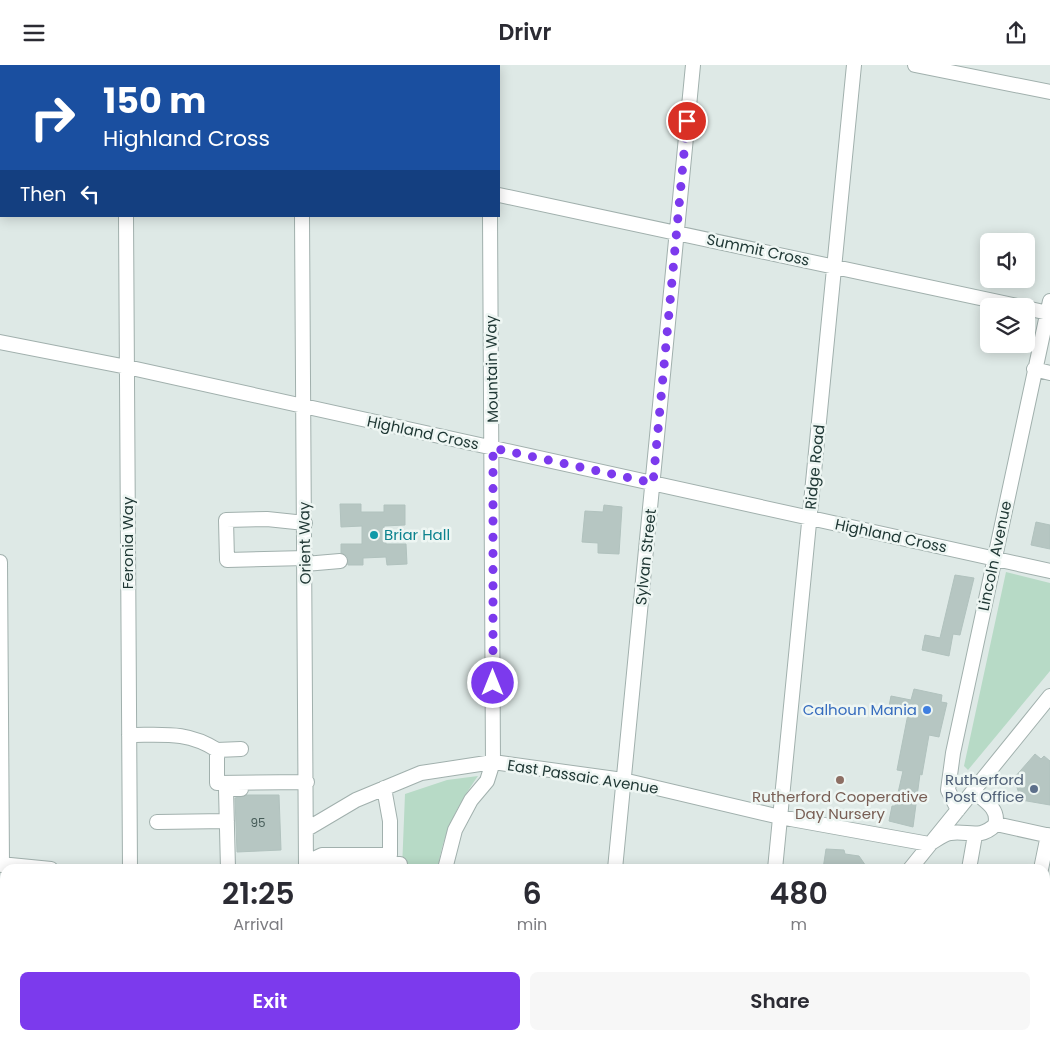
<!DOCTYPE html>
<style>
:root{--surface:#fff;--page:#f7f7f7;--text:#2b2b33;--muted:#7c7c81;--accent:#7c3aed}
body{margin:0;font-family:Poppins,sans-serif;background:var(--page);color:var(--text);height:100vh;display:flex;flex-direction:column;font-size:19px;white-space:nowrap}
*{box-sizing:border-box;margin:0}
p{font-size:16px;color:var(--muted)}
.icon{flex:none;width:28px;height:28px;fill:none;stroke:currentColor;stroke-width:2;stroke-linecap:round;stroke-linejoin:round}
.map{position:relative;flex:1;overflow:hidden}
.details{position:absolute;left:0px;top:799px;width:1050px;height:176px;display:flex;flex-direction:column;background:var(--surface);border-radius:15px 15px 0 0;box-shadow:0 2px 12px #0003}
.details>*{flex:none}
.top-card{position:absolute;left:0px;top:0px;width:500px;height:152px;box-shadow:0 2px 12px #0003;background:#1a4fa0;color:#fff;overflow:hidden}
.buttons{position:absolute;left:980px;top:168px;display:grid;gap:10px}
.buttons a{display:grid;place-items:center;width:55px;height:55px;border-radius:8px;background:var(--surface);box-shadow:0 2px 12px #0003;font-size:25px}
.pin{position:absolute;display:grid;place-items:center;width:42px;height:42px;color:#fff;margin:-21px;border:2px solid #fff;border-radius:50%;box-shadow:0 1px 5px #0007}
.me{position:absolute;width:55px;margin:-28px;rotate:0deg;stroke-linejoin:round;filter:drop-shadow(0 0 4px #0008)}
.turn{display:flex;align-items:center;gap:18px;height:105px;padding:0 20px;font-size:22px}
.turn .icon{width:65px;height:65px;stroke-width:2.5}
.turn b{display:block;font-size:35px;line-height:42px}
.then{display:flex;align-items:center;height:48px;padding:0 20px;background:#0003;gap:10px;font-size:19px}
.eta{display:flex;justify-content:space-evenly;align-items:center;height:85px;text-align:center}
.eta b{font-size:30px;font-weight:600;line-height:35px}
.primary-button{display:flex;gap:10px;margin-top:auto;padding:10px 20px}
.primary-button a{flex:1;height:58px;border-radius:8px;background:var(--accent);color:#fff;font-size:20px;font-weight:600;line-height:58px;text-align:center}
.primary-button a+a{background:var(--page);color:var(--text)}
header{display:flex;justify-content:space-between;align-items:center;height:65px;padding:0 20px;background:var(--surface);font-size:22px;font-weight:600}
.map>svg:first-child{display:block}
</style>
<header><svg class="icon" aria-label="menu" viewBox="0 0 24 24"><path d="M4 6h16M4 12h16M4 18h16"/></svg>Drivr<svg class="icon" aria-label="share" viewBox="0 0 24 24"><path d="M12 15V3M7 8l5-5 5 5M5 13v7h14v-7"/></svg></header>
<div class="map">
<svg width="1050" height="974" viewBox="0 0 1050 974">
<rect width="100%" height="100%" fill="#dee9e6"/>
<path fill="#b7dac6" d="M1006,507L1050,518V606L968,705L964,701Z
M478,711C458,739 442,770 438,804H402L405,729L447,715Z
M403,970H582L581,974H407Z"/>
<path fill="#b6c6c2" stroke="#b1c2be" d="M340,439H361V447H384V440H405V460L384,461L386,479H406L407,499L387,500L386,492L363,493V500H348L347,491L341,488V479H362V461L341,462Z
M604,440L622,442L619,489L598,488V478L582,477L585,446L603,447Z
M1036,457L1050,460V484L1031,480Z
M955,510L974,513L960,570L953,569L949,591L922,585L925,570L940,573Z
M914,624L942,630L941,637L947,638L939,672L929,670L922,710L920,709L913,762L889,756L892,741H895L903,706L897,705L908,649L888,646L891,631L911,635Z
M1035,689L1041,694L1044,691L1050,696V740L1021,735L1014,713Z
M247,730H279L281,785L237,787L235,733Z
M826,784L844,785L845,789L859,791L868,804H823Z"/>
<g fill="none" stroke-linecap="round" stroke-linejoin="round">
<g stroke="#a1b0ad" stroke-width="16">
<path id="minor" d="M125,0V1
M915,0L1050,27
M302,1V0
M490,1V0
M0,21L1,22
M499,130L1017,241
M126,151L130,804
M302,151L306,804
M1026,243L1048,248
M0,277L127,302L1050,506
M1034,304L1050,308
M305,458L267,454L226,455L227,495L306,493
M0,497L2,800
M305,499L340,496
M129,670C163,670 187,666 217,685V718L307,717
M217,685L241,684
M958,745L948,725L953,688L1050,236
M157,757L227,756
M996,759L1050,771
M307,764L356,735L421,708L493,697L623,715L780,752L929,779C935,776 943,769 950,768C967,765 980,775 995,760C1000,744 985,736 973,726
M307,797L322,790H390V756L384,723
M0,799L51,804
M306,801L400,799V804
M228,804L226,724H241
M445,804L455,765L471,735L487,716L493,697L490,151
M615,804L693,0
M775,804L854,0
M910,804L1050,631
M969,804L975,770
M1041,804L1048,770
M308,970V974
M352,970L355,974
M693,970L731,974
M127,974V970
M598,974L599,970
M771,974L774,970
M930,974L931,970"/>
</g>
<use href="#minor" stroke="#fff" stroke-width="14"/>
</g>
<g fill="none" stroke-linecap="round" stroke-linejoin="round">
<path stroke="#7c3aed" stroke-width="9" stroke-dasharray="0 16.2" d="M493,618V383L653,418L687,56"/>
</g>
<circle fill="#0f9aa8" stroke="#eef6f3" stroke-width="2" cx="374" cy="470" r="5"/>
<circle fill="#3f7fe0" stroke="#eef6f3" stroke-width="2" cx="927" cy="645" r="5"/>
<circle fill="#8d6e63" stroke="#eef6f3" stroke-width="2" cx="840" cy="715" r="5"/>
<circle fill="#5c6f8a" stroke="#eef6f3" stroke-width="2" cx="1034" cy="724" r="5"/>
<g text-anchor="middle" stroke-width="5" stroke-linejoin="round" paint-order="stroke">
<g font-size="12" fill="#465c58">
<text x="258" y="762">95</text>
</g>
<g font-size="15" fill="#203835" stroke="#eef6f3">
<text transform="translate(758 185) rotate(12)" y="5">Summit Cross</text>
<text transform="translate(492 304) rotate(-91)" y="5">Mountain Way</text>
<text transform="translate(423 368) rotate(12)" y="5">Highland Cross</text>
<text transform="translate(815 402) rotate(-84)" y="5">Ridge Road</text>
<text transform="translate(891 471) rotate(12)" y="5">Highland Cross</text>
<text transform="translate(128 478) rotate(-90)" y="5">Feronia Way</text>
<text transform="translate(305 478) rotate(-91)" y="5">Orient Way</text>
<text transform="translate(995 491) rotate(-78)" y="5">Lincoln Avenue</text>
<text transform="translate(646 492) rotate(-84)" y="5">Sylvan Street</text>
<text transform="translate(583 712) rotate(9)" y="5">East Passaic Avenue</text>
</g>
<g font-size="15" fill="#0d838f" stroke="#eef6f3" text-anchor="start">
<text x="384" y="475">Briar Hall</text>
</g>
<g font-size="15" fill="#366cbe" stroke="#eef6f3" text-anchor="end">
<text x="917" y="650">Calhoun Mania</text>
</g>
<g font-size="15" fill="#4e5e75" stroke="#eef6f3" text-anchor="end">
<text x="1024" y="720">Rutherford<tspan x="1024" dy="17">Post Office</tspan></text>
</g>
<g font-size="15" fill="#785e54" stroke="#eef6f3">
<text x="840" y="737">Rutherford Cooperative<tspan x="840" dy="17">Day Nursery</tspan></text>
</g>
</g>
</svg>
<div class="buttons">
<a><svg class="icon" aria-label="sound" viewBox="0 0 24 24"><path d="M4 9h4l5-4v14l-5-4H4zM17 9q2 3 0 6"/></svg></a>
<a><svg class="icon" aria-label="layers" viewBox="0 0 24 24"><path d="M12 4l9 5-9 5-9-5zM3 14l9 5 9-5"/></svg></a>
</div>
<div class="pin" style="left:687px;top:56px;background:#d93025"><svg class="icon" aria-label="arrive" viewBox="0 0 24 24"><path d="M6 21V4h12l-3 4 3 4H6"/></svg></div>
<svg class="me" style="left:493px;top:618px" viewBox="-20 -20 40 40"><circle r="17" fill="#7c3aed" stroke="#fff" stroke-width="3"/><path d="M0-11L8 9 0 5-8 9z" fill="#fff"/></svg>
<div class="top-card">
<div class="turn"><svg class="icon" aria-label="right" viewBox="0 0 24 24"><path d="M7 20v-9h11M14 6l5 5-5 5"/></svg><div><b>150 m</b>Highland Cross</div></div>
<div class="then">Then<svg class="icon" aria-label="left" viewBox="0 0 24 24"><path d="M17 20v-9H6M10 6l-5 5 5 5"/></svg></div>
</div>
<section class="details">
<div class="eta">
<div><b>21:25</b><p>Arrival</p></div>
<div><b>6</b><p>min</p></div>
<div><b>480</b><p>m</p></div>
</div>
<div class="primary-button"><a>Exit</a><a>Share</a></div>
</section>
</div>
